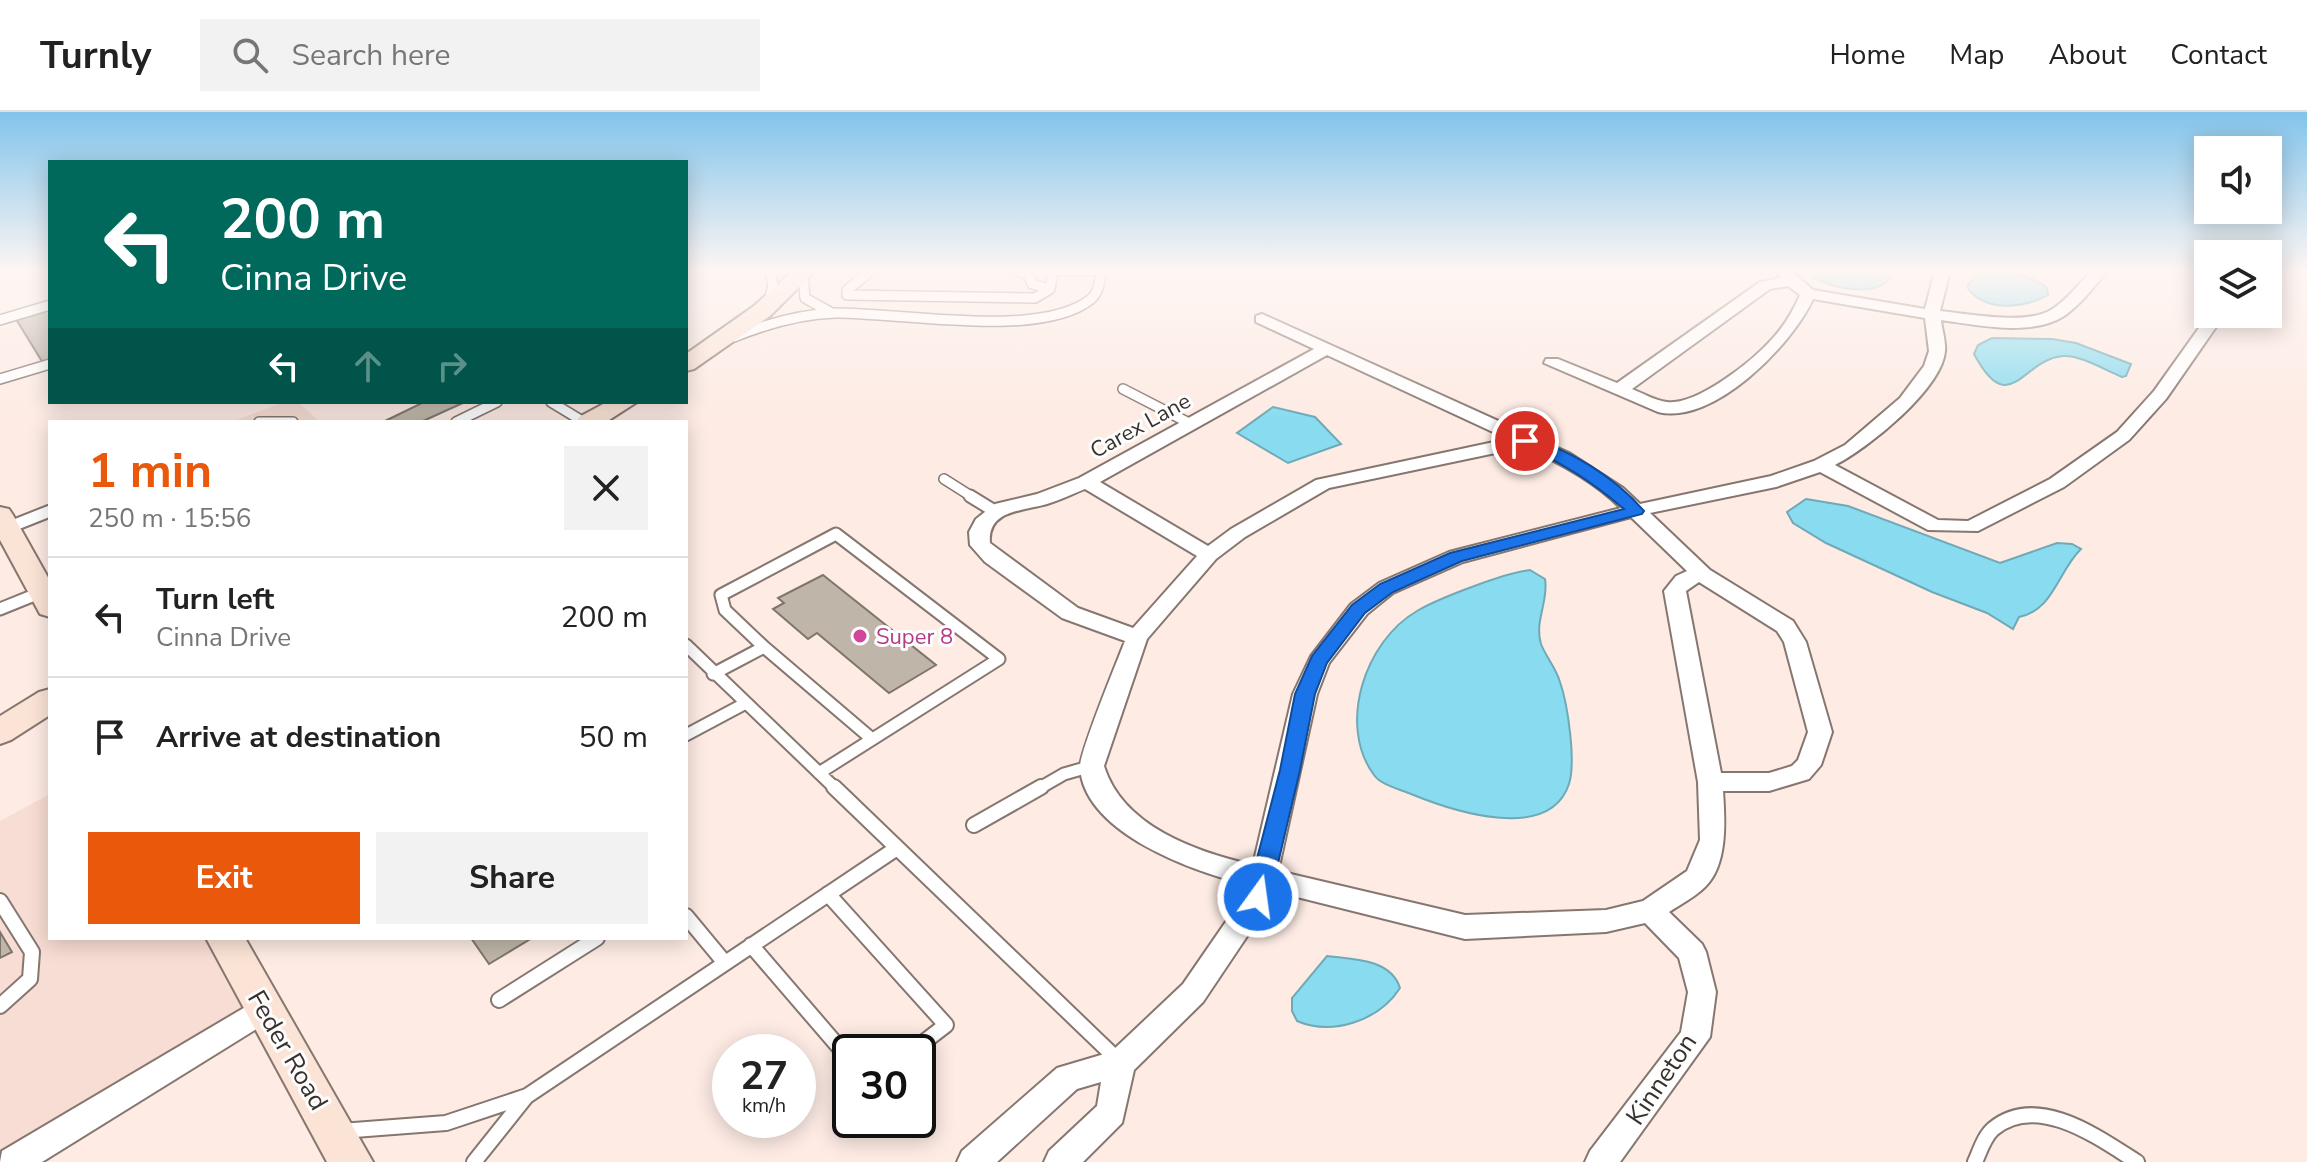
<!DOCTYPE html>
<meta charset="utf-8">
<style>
:root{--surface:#fff;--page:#f2f2f2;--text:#222;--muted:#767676;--line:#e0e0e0;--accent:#ea580c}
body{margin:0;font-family:"Nunito Sans",sans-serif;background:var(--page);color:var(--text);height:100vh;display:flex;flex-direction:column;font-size:30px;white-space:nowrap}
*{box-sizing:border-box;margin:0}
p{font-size:26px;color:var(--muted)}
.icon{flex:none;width:44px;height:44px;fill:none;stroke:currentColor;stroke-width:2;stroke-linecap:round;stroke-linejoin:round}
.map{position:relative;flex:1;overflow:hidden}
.panel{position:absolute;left:48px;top:308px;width:640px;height:520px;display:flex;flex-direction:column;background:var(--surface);border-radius:0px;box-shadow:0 4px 20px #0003}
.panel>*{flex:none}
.hud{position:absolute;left:48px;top:48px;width:640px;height:244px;border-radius:0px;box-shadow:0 4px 20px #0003;background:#00695c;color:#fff;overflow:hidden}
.tools{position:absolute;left:2194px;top:24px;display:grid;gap:16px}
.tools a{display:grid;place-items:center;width:88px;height:88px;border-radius:0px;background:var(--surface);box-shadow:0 4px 20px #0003;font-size:40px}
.speed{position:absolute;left:712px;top:922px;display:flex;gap:16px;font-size:40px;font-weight:700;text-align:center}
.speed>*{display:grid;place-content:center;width:104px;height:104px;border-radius:50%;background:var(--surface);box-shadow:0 4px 20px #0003;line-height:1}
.speed small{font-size:20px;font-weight:400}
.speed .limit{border:4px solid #111;border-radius:12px;background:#fff;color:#111}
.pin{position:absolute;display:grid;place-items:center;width:68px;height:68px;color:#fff;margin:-34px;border:4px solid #fff;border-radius:50%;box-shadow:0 2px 8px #0007}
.me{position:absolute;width:88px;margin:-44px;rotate:14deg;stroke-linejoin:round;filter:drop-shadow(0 0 6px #0008)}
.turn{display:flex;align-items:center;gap:28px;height:168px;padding:0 40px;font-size:36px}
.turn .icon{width:104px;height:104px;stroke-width:2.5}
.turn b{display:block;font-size:56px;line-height:68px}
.lanes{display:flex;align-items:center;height:76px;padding:0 40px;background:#0003;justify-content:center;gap:40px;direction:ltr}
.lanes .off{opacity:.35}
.round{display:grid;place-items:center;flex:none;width:84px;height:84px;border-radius:0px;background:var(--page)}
.headline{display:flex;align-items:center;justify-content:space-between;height:136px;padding:0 40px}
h1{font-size:48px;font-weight:700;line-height:60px;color:var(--accent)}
.primary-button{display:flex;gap:16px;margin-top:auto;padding:16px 40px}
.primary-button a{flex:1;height:92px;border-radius:0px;background:var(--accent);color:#fff;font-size:32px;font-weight:700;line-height:92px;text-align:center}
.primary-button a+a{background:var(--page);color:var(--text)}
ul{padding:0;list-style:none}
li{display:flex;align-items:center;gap:24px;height:120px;padding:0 40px;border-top:2px solid var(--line)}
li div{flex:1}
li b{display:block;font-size:30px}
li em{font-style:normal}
header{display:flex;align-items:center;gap:48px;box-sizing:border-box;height:112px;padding:0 40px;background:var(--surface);border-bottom:2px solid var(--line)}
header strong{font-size:38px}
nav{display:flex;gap:44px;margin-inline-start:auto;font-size:28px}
.search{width:560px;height:72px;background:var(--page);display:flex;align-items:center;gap:20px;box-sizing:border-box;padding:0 28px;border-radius:0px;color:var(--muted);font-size:30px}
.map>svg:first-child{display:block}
</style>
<header>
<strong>Turnly</strong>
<div class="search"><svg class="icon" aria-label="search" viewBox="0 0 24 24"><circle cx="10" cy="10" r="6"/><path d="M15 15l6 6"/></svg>Search here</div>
<nav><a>Home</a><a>Map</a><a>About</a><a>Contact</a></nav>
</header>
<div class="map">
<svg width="2307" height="1050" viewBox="0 0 2307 1050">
<rect width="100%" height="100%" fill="#fdebe4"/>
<path fill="#f7ddd3" d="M285,290H298L320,310H231Z
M50,682V826H225L264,897L0,1050V709Z"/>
<path fill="#89dcf0" stroke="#70a9b6" stroke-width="2" d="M1818,159H1893C1883,189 1833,176 1812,165Z
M1982,160C2004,161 2030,161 2047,176L2048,183C2025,196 1984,201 1967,175L1975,163Z
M1992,226L2052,227L2076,231L2131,252L2126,264L2122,265C2105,258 2081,243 2063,244C2022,247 2010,309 1974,242L1978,233Z
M1273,295L1315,305L1341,332L1288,351L1237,321Z
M1806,387L1848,394L2000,451L2057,431L2072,432L2081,437C2058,459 2054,498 2019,505L2013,517L1987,501L1932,480L1826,431L1793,411L1787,400Z
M1530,458L1545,467C1549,489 1534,509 1541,532C1546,545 1556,556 1560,570C1568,593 1576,650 1569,672C1549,732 1450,698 1411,682C1399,677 1381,673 1374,663C1337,613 1365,529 1417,499C1439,486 1505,461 1530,458Z
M1327,844C1353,847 1391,847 1400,876C1379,909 1332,924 1297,909L1292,899V886Z"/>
<path fill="#bfb6a9" stroke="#7e766a" stroke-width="2" d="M50,198V249L43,251L16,207Z
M424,290H465L421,310H383Z
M823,463L936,553L889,581L817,521L808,527L773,497L784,491L778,486Z
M0,820L12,840L0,846Z
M471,826H532L489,852Z"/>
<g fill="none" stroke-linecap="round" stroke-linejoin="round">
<g stroke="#867670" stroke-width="12">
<path id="lane-far2" d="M871,159L847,178V183L1035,186L1050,177L1053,159
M1017,159L1028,162L1032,172L1050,177
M1049,159H1094
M803,160L805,186L830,200
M768,193L773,173L770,159
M0,208L50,193
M734,225C766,212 800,202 835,201C898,200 1041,228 1091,187C1099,180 1100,169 1101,159
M0,267L50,252
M1123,277L1191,312
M551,290L584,310
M259,310H293
M456,310L497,290
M944,367L974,386"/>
</g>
<g stroke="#867670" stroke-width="15">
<path id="lane-far1" d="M970,384L996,400
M7,416L50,399
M0,497L42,480
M686,533L836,677
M764,535L872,627
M713,562L764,535L725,498L721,483L836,422L999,547L819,661
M686,623L746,591
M1038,677L1064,662L1092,654"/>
</g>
<g stroke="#867670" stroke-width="18">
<path id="lane" d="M834,675L1120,950
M974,713L1041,675
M828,782L946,913L911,940
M0,789L32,840L30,867L0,894
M686,804L725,851
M751,833L850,948
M499,888L597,826
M341,1019L446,1011L527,984L897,736
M474,1050L526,985
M1975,1050C1980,1039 1984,1025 1993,1017C2037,980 2099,1026 2137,1050"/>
</g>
<g stroke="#867670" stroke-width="4">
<path id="street" d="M1776,159H1791L1813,178L1925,197L1935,159H1950L1940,199C1969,202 2026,213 2051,198C2067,188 2079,172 2091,159H2107C2094,175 2080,193 2064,204C2031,225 1977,213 1941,208C1942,218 1946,230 1945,239C1942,277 1867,337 1835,353L1938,408L1968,409L2050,367L2117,320L2154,279L2209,202H2225L2166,287L2129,328L2064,375L1978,419L1928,418L1820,360L1776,375L1650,401L1710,458L1793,509L1806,530L1832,620L1821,653L1809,667L1769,679H1723C1725,708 1728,753 1705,775C1695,785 1681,792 1669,800L1702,832L1706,840L1716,880L1710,925L1620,1050H1585L1590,1039L1681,920L1688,880L1679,846L1645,811L1606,820L1465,827L1273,779L1268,793L1203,890L1134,958L1122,1011L1083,1050H1044L1049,1039L1097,994L1101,970L1077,977L997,1050H957L962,1039L1057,956L1111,940L1183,872L1245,782L1248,773C1195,760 1085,722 1080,656C1079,641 1117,550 1125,529L1062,506L985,450L970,433L969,420L976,407L995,392L1037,382L1079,366L1314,237L1256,210V204L1262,202L1569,341L1623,376L1640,392L1771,364L1814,349L1845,333L1900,286L1924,254L1929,239L1925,206L1813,187C1792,233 1713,314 1658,300L1544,251L1546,247H1558L1617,271L1760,170L1781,166ZM1788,174L1800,183C1793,199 1785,213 1773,226C1754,248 1697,294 1667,290C1656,289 1642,281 1632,277L1770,177ZM1327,243L1508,327L1316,368L1231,417L1208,434L1100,370ZM1524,335C1559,350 1594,369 1621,396L1449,440L1379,471L1351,492L1311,544L1293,582L1253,753C1197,740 1123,715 1104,654L1147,527L1216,447L1245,425L1329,376ZM1085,377L1197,444L1133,516L1078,496L990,431C987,398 1023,399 1047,392C1060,388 1072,382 1085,377ZM1631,405L1687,459L1676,464L1664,479L1698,670L1700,728L1687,759L1643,789L1606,798L1465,803L1278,759L1317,582L1329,551L1367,502L1393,481L1463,450ZM1699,470L1777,519L1784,530L1808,620L1798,648L1792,654L1769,661H1721L1686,479Z
M264,884L274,888L279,897L274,906L42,1050H0L2,1039Z"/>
</g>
<g stroke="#867670" stroke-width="4">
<path id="secondary" d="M793,159H815L770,204L694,257L686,259V242L754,194Z
M607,290H637L606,310H576L579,305Z
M0,395L9,397L13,403L50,469V505L40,502L0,428Z
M50,577V603L11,628L0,632V604L39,580Z
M206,826H245L373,1050H327Z"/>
</g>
<use href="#lane-far2" stroke="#fff" stroke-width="9"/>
<use href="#lane-far1" stroke="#fff" stroke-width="11"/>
<use href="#lane" stroke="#fff" stroke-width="14"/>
<use href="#street" fill="#fff" fill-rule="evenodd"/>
<use href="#secondary" fill="#fbe4d6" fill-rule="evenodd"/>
</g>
<linearGradient id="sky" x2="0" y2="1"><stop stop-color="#82c4eb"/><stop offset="0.52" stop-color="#fef6f3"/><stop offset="1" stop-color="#fef6f3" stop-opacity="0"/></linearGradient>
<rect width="2307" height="306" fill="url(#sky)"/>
<path fill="#1a73e8" stroke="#114b97" stroke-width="2" d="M1525,325C1568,336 1615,365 1644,399L1642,402L1462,449L1393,480L1365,501L1327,551L1315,582L1300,658L1270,785L1266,791L1258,794L1251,791L1247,785L1280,658L1295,582L1312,544L1352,493L1380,472L1450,441L1624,397C1591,369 1560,349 1519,332L1517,329Z"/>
<circle fill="#d1479c" stroke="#fdfdfd" stroke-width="3" cx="860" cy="524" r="8"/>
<g text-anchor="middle" stroke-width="6" stroke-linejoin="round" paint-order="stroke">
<g font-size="22" fill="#37312e" stroke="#fdfdfd">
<text transform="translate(1140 313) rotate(-29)" y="8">Carex Lane</text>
</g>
<g font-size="22" fill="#b23c85" stroke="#fdfdfd" text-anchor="start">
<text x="876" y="532">Super 8</text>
</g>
<g font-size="26" fill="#37312e" stroke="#fdfdfd">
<text transform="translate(288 938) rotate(60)" y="9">Feder Road</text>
<text transform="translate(1661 967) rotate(-56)" y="9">Kinneton</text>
</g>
</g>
</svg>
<div class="tools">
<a><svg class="icon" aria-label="sound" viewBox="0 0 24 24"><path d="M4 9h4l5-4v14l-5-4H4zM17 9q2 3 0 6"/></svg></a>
<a><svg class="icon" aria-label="layers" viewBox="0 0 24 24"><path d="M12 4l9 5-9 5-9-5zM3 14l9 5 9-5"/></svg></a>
</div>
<div class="speed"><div>27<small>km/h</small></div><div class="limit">30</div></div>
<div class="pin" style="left:1525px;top:329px;background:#d93025"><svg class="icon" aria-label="arrive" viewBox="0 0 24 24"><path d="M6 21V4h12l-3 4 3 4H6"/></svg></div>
<svg class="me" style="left:1258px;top:785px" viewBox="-20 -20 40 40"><circle r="17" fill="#1a73e8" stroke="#fff" stroke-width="3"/><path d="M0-11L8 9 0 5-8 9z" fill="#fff"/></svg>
<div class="hud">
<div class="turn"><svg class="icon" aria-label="left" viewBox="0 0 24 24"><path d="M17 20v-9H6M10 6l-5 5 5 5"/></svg><div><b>200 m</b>Cinna Drive</div></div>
<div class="lanes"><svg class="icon" aria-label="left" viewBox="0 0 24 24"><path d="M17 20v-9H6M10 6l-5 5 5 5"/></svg><svg class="icon off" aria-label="ahead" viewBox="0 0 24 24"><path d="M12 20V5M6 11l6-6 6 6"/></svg><svg class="icon off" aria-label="right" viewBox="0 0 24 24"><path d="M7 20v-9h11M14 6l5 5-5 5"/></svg></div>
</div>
<section class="panel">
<div class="headline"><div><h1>1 min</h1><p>250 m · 15:56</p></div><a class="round"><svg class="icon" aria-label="close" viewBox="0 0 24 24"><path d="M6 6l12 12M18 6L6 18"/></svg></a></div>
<ul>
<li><svg class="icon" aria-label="left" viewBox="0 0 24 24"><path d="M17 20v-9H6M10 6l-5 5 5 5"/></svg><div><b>Turn left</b><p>Cinna Drive</p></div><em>200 m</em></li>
<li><svg class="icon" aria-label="arrive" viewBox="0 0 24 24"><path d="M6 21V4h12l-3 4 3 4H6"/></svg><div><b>Arrive at destination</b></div><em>50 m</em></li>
</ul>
<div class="primary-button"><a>Exit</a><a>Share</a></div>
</section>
</div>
